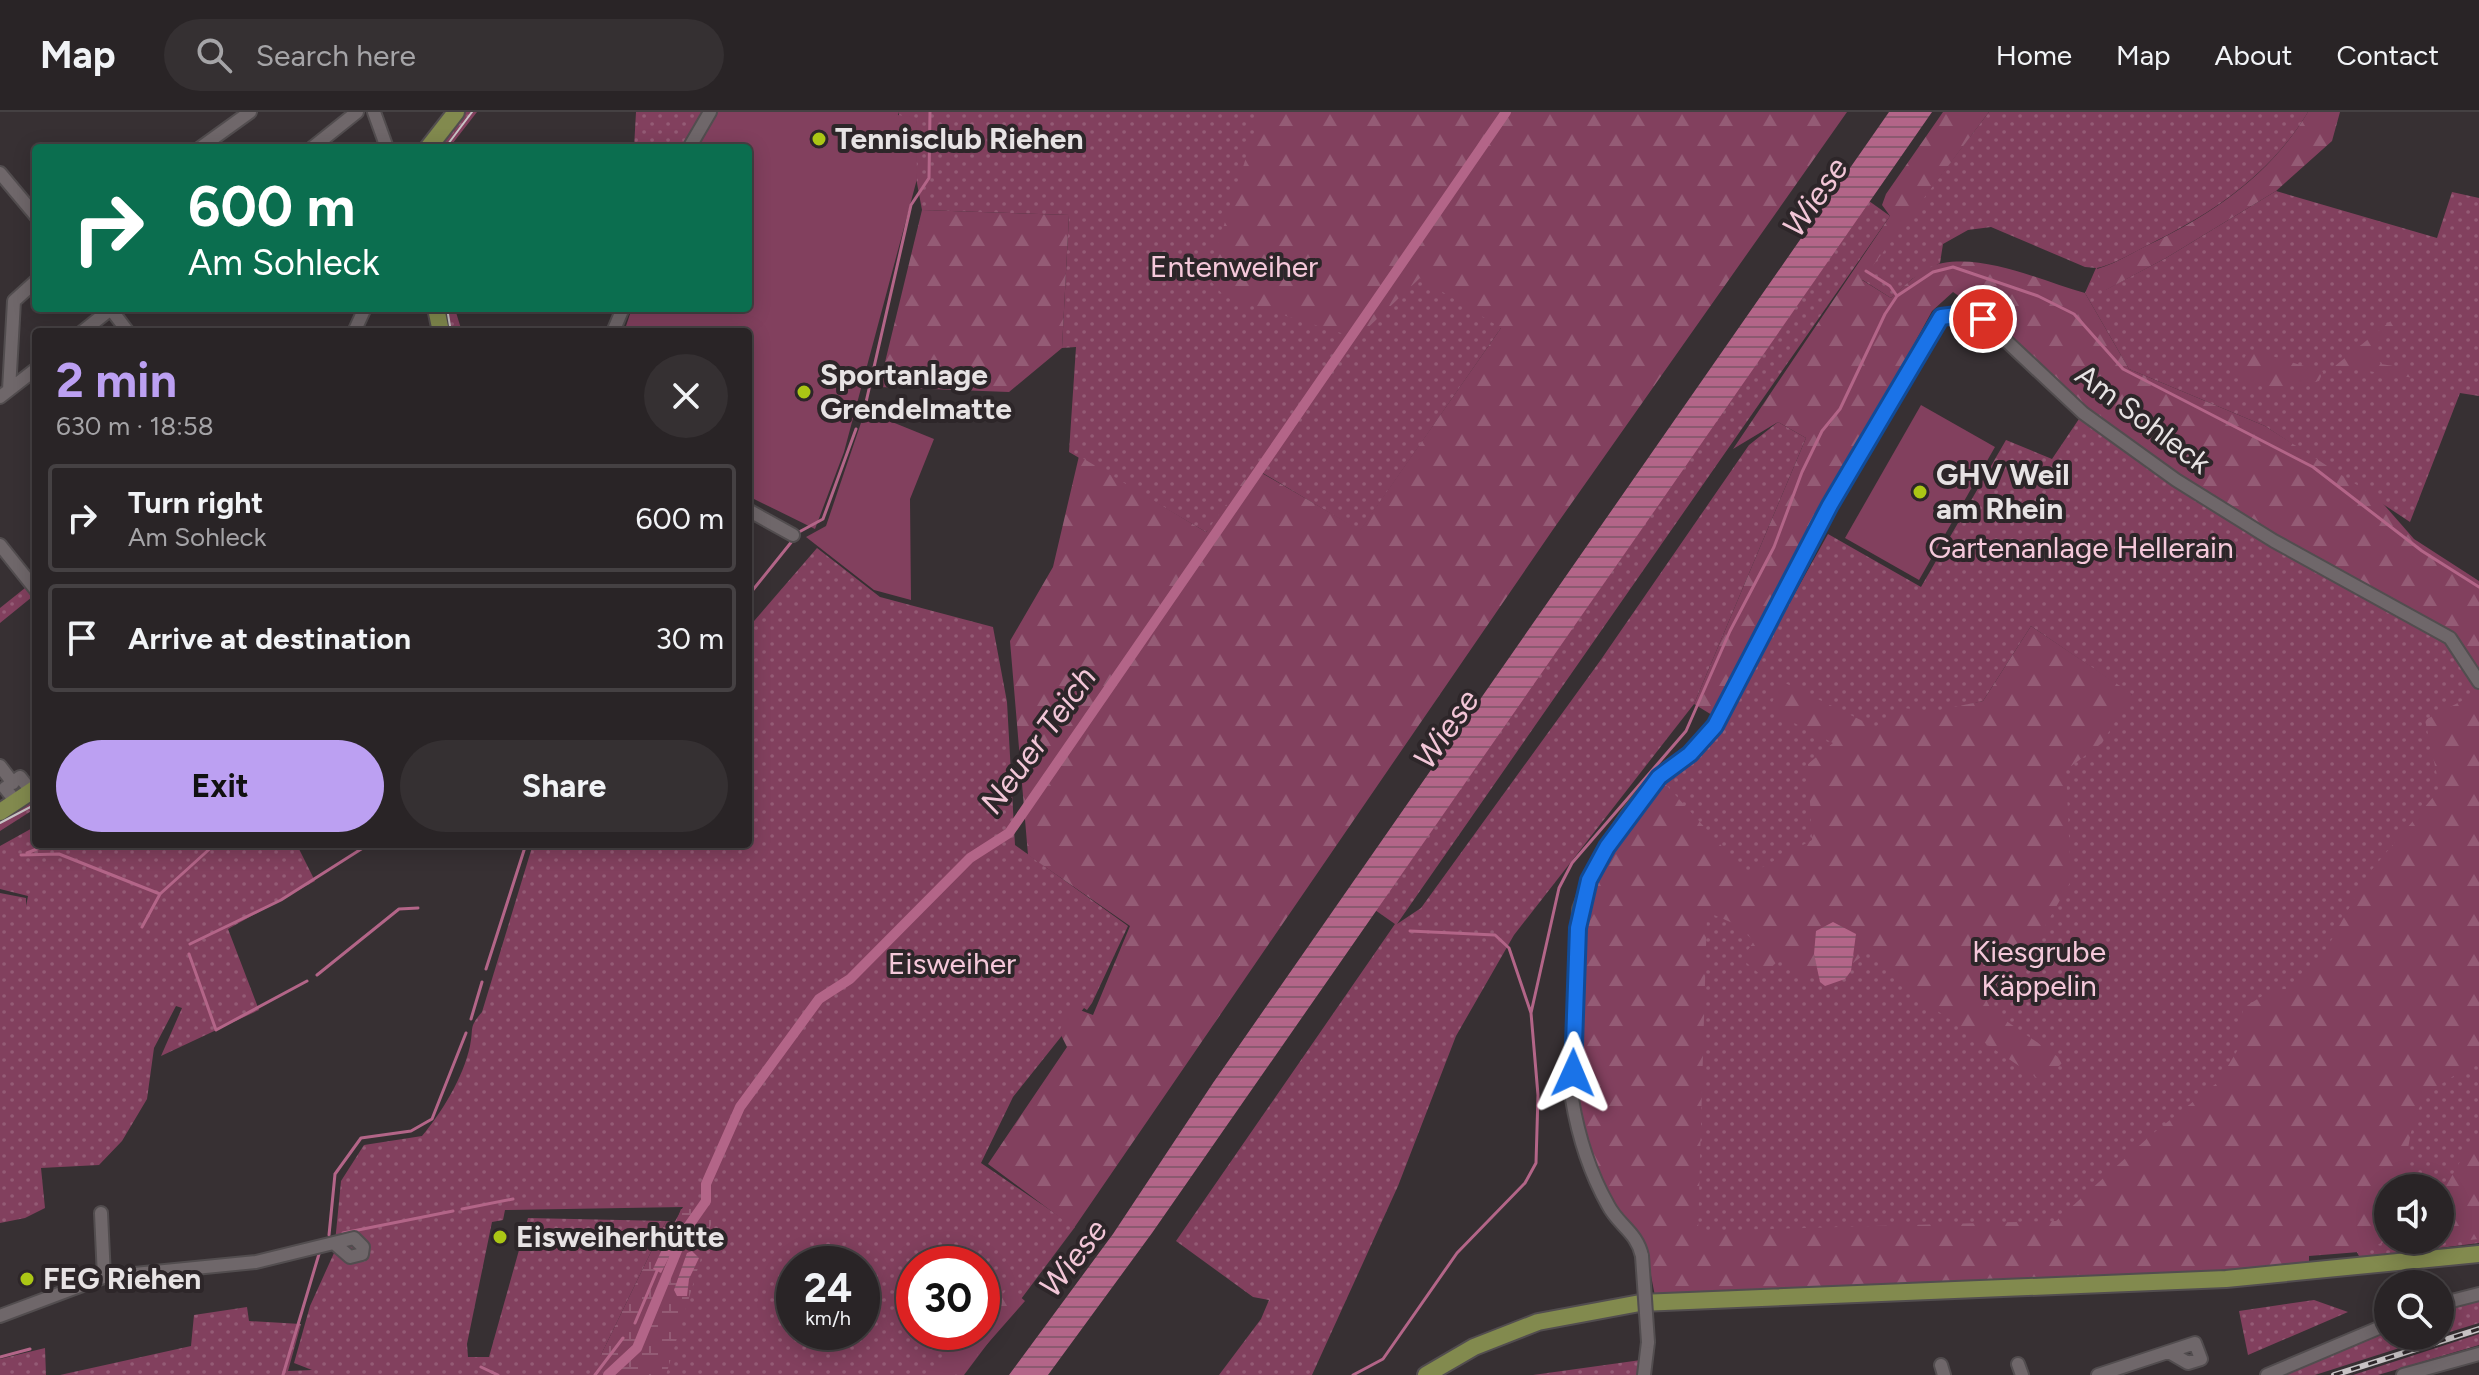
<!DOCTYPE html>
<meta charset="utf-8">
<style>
:root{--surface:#292426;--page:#353032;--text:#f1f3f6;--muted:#a5a4a7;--line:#454143;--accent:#bca0f2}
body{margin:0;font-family:Figtree,sans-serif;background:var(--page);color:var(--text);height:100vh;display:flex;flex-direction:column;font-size:30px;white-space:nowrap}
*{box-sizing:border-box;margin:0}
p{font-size:26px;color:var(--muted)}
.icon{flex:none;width:44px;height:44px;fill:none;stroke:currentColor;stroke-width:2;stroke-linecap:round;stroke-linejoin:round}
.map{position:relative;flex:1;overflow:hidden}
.side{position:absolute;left:32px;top:216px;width:720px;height:520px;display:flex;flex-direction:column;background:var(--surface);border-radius:8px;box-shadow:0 4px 20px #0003,0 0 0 2px var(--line)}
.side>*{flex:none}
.banner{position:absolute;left:32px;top:32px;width:720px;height:168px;border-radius:8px;box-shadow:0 4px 20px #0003,0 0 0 2px var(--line);background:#0b6e4f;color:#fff;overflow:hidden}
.controls{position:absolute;left:2374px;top:1062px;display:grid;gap:16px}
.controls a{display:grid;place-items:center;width:80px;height:80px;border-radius:50%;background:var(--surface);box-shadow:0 4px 20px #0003,0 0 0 2px var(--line);font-size:40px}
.speed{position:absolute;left:776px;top:1134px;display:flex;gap:16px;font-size:40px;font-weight:700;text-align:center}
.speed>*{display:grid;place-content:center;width:104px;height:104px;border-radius:50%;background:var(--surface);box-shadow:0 4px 20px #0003,0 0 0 2px var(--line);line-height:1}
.speed small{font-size:20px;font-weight:400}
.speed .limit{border:12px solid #d22;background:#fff;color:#111}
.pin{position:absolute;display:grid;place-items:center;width:68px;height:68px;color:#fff;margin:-34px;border:4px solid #fff;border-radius:50%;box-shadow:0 2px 8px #0007}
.me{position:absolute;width:88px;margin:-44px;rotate:1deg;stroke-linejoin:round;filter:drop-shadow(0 0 6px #0008)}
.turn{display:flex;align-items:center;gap:28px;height:168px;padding:0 24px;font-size:36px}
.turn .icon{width:104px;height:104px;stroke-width:2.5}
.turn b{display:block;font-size:56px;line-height:68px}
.round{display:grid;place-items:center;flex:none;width:84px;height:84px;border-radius:42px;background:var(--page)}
.overview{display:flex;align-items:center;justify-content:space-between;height:136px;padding:0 24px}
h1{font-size:48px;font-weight:700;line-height:60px;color:var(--accent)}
.primary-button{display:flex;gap:16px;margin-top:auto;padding:16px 24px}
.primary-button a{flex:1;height:92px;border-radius:48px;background:var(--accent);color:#111;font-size:32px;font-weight:700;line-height:92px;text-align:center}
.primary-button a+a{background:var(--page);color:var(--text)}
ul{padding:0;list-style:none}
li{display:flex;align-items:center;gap:24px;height:108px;margin:0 16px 12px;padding:0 8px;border:4px solid var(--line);border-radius:8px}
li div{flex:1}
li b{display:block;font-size:30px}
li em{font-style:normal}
header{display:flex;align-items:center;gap:48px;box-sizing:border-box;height:112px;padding:0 40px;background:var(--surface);border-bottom:2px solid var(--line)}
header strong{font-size:38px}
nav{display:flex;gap:44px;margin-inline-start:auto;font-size:28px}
.search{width:560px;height:72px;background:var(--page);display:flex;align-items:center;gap:20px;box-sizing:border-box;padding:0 28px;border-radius:44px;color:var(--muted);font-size:30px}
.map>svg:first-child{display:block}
</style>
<header>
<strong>Map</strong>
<div class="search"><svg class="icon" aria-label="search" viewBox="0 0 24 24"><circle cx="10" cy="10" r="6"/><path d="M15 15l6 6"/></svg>Search here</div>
<nav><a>Home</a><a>Map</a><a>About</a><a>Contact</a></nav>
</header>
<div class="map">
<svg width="2479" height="1263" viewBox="0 0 2479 1263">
<defs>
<pattern id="green-dots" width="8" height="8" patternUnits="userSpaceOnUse" patternTransform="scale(2)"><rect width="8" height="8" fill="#82405e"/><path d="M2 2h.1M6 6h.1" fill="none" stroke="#945b75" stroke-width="1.8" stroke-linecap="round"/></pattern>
<pattern id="forest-firs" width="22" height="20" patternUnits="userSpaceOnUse" patternTransform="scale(2)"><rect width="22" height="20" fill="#82405e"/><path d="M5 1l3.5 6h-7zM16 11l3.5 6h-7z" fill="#945b75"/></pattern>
<pattern id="wetland-marsh" width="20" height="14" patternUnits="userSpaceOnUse" patternTransform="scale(2)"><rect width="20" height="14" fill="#82405e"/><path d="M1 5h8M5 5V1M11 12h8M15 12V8" fill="none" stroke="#945b75"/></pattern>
<pattern id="water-rules" width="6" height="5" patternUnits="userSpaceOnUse" patternTransform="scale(2)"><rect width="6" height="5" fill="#b36588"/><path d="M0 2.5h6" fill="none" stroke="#8c5970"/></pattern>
</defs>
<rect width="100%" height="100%" fill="#373033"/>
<path fill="url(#green-dots)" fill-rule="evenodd" d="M462,0H477L449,36H436Z
M636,0H710L689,36H634Z
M898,0H1651L1360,419L1261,360L1206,420L1069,340L1076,235L1062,236L1069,103L922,98L911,39Z
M1989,0H2308C2270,63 2213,101 2148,133C2132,141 2115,152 2097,156L2105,178L2166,146L2276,79L2437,126L2452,80L2479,86V284L2460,281L2410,410L2265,314L2129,257L2085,181L2096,156L2085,155L1991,115L1968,118L1943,132L1940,151L1912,167L1891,186L1861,167Z
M1869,89L1890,104L1397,812L1421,796L1600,549L1749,333L1778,310L1806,326L1694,592L1514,823L1456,924L1398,1074L1312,1263H1219L1261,1207L1269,1188L1253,1185L1176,1129L1395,812L1375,798Z
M445,196L455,197L462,220H447Z
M2083,301L2450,526L2479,570V1131L2360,1146L2337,1102L1706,1147L1578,884L1658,673L1690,642L1756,551L1828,422L1921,475L2006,328L2052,347ZM2031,514L2132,583L1967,593L1983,589ZM2388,1076H2440V1128H2388Z
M817,436L880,485L993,515L1007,590L1015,733L1128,814L1092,891L1087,898L1084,896L1013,985L981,1051L1075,1115L964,1263H60L191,1234L194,1203L247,1195L249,1209L301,1212L288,1259L312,1258L294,1251L310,1194L334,1141L341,1069L364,1033L422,1024C442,1000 463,966 470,934C474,916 468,916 482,900L533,732H748V516ZM683,1095L600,1245L666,1109L528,1106L489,1245H468L467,1232L492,1110L503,1108L505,1098ZM794,1152H862V1220H794ZM914,1152H982V1220H914Z
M25,476L32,485L0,511V496Z
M36,683V696L0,719V708Z
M36,714V732H303L298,735L315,769L228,817L259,898L161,944L182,896L176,894L154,936L147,987L122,1029L99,1053L41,1056L45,1096L25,1106L0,1111V781L26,786V794L28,784L0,777V734Z
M2314,1188L2348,1200L2248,1243L2239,1199Z
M2479,1189V1211L2440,1223V1199Z
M2388,1218V1224H2437L2315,1263H2276Z
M2479,1222V1233L2378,1263H2353Z
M45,1236L46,1263H0V1247Z
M1641,1248L1637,1263H1533Z"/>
<path fill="url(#forest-firs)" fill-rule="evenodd" d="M1261,0H1847L1552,419L1074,1116L988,1052L1067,935L1059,919L1072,895L1093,903L1130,814L1028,743L1010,529L1053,455L1079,344L1206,420L1253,356L1360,418L1501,216L1420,166L1357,226L1225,185L1207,165Z
M1943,0H1989L1862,168L1891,186C1905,173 1924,154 1943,151C1988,143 2042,169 2085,181L2129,257L2265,314L2379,387L2414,427L2479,469V562L2458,527L2274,429L2100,309L1997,210L1953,180L1932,199L1712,603L1694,592L1806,326L1778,310L1733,337L1890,104L1882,93L1886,82Z
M2308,0H2340L2332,29L2276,79L2166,146L2104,179L2097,157C2115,152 2132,141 2148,133C2213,102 2270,63 2308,0Z
M922,98L1069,103L1062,236L1009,280L879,275Z
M2392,208L2396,215L2371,238L2381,252L2417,258L2414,266L2335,254Z
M2249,237L2323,260L2319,269L2289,273L2277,279L2235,265Z
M2031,514L2132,582L2102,631L2066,658L2071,769L2025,849L1984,884L1992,899L2064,949L2043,970L1924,890L1870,838L1853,851L1856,822L1814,842L1820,867L1794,864L1791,851L1779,848L1762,864L1742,847L1754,829L1735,812L1707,800L1698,1119L2056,1109L2151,1023L2218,970L2239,936L2243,896L2272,878L2286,877L2304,867L2317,854L2368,762L2440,677L2425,608L2479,580V950C2421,981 2415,987 2406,1052L2445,1076L2470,1032L2479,1027V1127L2421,1133L2389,1128L2359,1140L2309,1144V1152L2101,1166L1655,1184L1647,1143L1617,1106L1577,1015L1578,816L1589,768L1659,665L1748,763L1812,728L1808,652L1833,631L1769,598L1781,569L1875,615L1901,596L1935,599L1983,589ZM2388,1076H2440V1128H2388Z
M1009,1175L1025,1189L960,1263H933L970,1220H982V1206Z"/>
<path fill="url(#wetland-marsh)" d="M681,1097H708L712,1109L666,1263H603L599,1247L666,1109L676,1110Z"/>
<path fill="#82405e" d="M716,0H898V3L916,6L917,67L844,340L815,417L748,384V220H624L632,196H748V36H694Z
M1921,293L1995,335L1919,468L1845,426Z
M865,299L934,327L910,387L911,488L874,478L806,425L826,414Z"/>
<path fill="url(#water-rules)" d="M1889,0H1932L1152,1121L1048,1263H1009L1113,1122L1213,971Z
M1833,810L1856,822L1851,859L1845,867L1825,874L1820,870L1814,842L1816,819Z
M670,1120L680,1124L661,1161L653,1157Z
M692,1139L699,1146L689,1167L687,1184H677L674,1178L687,1141Z"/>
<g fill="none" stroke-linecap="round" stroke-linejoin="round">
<path stroke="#b36588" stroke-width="3" d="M1897,184L1933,160L1953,155L2038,184L2074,202L2123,257L2313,355L2422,439L2479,475
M864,299L911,93L929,66L930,0
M799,420L823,407L856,317
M748,484L793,428
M27,741L49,732
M21,743L59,742L160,782L215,732
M142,815L160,782
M190,832L281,788L366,734L413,732
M189,842L216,918L307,869
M486,857L526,732
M317,863L399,797L418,796
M1531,901L1559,776L1572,751L1686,619L1730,519L1774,435L1802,360L1822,319L1840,297L1885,202L1897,184L1890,174L1866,159
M471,907L482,870
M462,1097L513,1087
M343,1121L453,1099
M329,1123L335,1062L361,1026L411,1019L432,1007L466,921
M680,1124L684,1121
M635,1211L657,1159
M0,1245L30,1237
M481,1255L498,1263
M283,1263L319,1142
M595,1263L623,1226
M1353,1263L1383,1247L1457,1141L1525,1071L1536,1051L1538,983L1531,901L1509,836L1495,823L1410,819"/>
<path stroke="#b36588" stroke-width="10" d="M608,1263L637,1236L685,1119L706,1089V1072L740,995L819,887L850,867L970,746L1009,721L1506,0"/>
<g stroke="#524d4f" stroke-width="16">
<path id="minor" d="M374,0L387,36
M200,36L250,0
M312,36L357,0
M689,36L710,0
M0,61L36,104
M110,196L128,220
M82,220L112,196
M354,220L365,196
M613,220L623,196
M9,278L14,189L36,169
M0,285L36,257
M748,398L793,423
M0,433L36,478
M0,654L13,671
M16,690L5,676L20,665L31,679
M101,1101L104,1165
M1642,1144C1637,1120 1618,1113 1608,1093C1590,1061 1578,1023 1572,987L1579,797C1596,748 1627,696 1664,659C1672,652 1682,648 1691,642C1700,635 1708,623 1715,614L1830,393L1941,205L1965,202L1983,207L2083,301L2176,368L2274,429L2450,526L2479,570
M2440,1192L2479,1182
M0,1204L104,1165L256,1150L354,1126L363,1135L362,1142L350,1145L335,1132
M2018,1252L2022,1263
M1941,1253L1944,1263
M1644,1263L1648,1230
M2098,1263L2195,1231L2201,1247L2188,1251L2169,1240
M2267,1263L2388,1212
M2403,1263L2479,1242"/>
</g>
<g stroke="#524d4f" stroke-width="20">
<path id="major" d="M428,36L456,0
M436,196L441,220
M0,700L36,676
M1426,1263L1474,1235L1538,1210L1640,1191L2226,1167L2479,1142"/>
</g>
<use href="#minor" stroke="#6f676a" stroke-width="12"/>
<use href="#major" stroke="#828a4e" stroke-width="16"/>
<path stroke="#c8c3c5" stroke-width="2" d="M445,36L472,0
M447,196L451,220
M0,711L36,692"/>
<g stroke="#c8c3c5" stroke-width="6">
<path id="rail" d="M2334,1263L2479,1217"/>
</g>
<use href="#rail" stroke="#2d2629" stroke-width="3" stroke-dasharray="9" stroke-linecap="butt"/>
<g stroke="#524d4f" stroke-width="16" stroke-linecap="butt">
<path id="minor-bridge" d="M1642,1144L1648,1230"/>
</g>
<use href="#minor-bridge" stroke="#6f676a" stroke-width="12"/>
</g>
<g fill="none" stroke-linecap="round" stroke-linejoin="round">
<g stroke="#114b97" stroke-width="20">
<path id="route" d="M1573,961L1578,816L1589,768L1607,735L1659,665L1690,642L1715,614L1830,393L1941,205L1965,202L1983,207"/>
</g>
<use href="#route" stroke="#1a73e8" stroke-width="14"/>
</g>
<g fill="#abc615" stroke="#2d2629" stroke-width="3">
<circle cx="819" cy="27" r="8"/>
<circle cx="804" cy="280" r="8"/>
<circle cx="1920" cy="380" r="8"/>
<circle cx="500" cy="1125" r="8"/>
<circle cx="27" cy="1167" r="8"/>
</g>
<g text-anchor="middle" stroke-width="8" stroke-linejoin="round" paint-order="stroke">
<g font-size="30" font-weight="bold" fill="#e7e3e4" stroke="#2d2629" text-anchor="start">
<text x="835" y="37">Tennisclub Riehen</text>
<text x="820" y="273">Sportanlage<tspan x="820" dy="34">Grendelmatte</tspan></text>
<text x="1936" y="373">GHV Weil<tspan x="1936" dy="34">am Rhein</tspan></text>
<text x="516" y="1135">Eisweiherhütte</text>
<text x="43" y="1177">FEG Riehen</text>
</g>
<g font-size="30" fill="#f5c8da" stroke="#2d2629">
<text x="1234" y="165">Entenweiher</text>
<text x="2081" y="446">Gartenanlage Hellerain</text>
<text x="2039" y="850">Kiesgrube<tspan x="2039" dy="34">Käppelin</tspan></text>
<text x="952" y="862">Eisweiher</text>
</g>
<g font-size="30" fill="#e7e3e4" stroke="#2d2629">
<text transform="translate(2143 307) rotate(37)" y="10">Am Sohleck</text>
</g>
<g font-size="32" font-style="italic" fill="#f2c6d7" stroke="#2d2629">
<text transform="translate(1815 85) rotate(-55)" y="11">Wiese</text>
<text transform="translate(1446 617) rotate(-55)" y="11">Wiese</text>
<text transform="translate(1038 628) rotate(-54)" y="11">Neuer Teich</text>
<text transform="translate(1073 1146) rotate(-52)" y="11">Wiese</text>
</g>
</g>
</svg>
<div class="controls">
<a><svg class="icon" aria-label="sound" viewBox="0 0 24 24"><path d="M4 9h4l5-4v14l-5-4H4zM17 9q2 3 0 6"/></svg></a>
<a><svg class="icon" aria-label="search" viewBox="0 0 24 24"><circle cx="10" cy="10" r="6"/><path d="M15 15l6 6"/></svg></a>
</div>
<div class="speed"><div>24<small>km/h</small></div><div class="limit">30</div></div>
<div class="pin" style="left:1983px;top:207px;background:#d93025"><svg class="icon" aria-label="arrive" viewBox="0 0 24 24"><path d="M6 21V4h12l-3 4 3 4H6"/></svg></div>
<svg class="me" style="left:1573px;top:961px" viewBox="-20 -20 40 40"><path d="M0-17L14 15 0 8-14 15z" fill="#1a73e8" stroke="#fff" stroke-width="4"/></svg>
<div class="banner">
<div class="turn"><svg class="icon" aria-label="right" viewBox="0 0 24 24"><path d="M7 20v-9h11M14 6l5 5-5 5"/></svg><div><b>600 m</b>Am Sohleck</div></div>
</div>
<section class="side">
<div class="overview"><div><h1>2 min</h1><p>630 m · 18:58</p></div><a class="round"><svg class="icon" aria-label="close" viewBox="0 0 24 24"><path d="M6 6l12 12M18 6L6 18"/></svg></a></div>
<ul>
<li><svg class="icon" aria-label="right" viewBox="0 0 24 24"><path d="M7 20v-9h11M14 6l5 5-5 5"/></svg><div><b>Turn right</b><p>Am Sohleck</p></div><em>600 m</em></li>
<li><svg class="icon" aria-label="arrive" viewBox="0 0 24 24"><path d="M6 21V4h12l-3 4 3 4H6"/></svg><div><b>Arrive at destination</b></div><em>30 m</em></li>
</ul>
<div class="primary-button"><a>Exit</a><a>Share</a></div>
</section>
</div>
